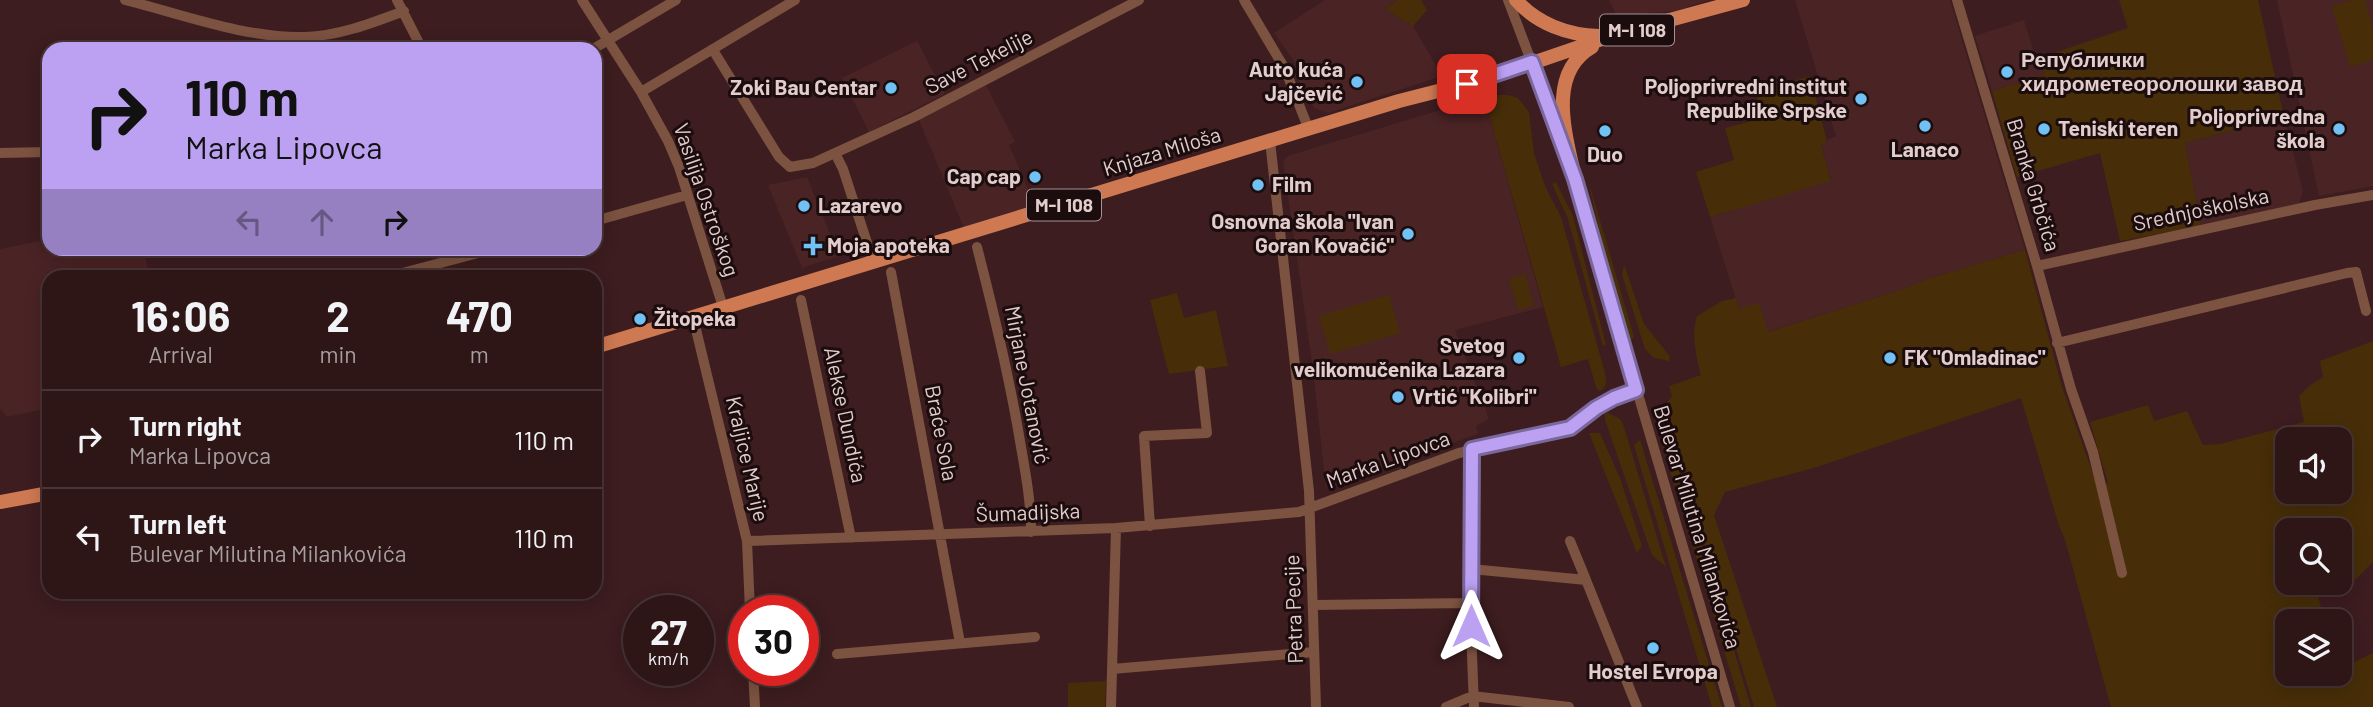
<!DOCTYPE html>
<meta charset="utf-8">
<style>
:root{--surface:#2e1617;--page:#361f20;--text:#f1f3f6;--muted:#a79fa1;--line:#493536}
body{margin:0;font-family:Barlow,sans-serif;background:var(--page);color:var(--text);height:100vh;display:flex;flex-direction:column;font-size:26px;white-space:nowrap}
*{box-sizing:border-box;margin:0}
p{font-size:23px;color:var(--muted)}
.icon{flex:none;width:38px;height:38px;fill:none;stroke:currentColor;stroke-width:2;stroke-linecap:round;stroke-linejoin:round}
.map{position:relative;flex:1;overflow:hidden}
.drawer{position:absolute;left:42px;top:270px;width:560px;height:329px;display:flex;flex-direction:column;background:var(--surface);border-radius:21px;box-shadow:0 4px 18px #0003,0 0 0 2px var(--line)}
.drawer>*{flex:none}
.banner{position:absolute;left:42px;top:42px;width:560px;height:214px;border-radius:21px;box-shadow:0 4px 18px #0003,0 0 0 2px var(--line);background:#bca0f2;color:#111;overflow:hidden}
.fabs{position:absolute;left:2275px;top:427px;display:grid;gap:14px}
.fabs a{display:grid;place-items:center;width:77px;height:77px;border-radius:14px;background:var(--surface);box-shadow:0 4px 18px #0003,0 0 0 2px var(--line);font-size:35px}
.speed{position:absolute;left:623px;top:595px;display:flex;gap:14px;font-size:35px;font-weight:700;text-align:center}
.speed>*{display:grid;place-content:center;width:91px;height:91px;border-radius:50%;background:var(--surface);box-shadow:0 4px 18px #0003,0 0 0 2px var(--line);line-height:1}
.speed small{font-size:18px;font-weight:400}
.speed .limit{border:10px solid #d22;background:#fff;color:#111}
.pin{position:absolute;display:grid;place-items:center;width:60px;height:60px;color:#fff;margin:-30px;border-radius:14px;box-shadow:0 4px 10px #0006}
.me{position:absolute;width:77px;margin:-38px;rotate:0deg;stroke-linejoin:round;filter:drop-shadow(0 0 5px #0008)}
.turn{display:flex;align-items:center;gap:24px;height:147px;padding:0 28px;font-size:32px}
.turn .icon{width:91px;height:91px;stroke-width:2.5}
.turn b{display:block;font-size:49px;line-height:60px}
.lanes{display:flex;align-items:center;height:66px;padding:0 28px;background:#0003;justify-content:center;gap:35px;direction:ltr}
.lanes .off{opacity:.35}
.eta{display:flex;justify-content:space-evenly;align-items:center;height:119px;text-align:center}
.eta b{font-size:42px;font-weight:700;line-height:49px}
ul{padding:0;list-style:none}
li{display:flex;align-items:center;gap:21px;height:98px;padding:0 28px;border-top:2px solid var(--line)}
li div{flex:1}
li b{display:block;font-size:26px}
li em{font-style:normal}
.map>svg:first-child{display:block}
</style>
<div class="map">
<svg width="2373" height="707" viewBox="0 0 2373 707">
<rect width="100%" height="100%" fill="#3d1d1f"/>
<path fill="#4a2325" d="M1325,0H1398L1385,9L1413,26L1442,76L1328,113L1314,108L1293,72L1299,68L1274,33Z
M1609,0H1709L1675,11L1647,13L1620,22Z
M1795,0H1950L2025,250L1930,278L1900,290L1767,332L1739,309L1710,217L1831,180L1821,143L1836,136Z
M2277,0H2373V186L2319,196Z
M2024,20L2036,59L2045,75L1992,91L1975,36Z
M917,41L945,94L869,132L842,78Z
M986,85L1015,142L1009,145L1035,205L964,228L919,120Z
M1484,97L1543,307L1455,330L1489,419L1476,426L1478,434L1326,487L1313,370L1283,161L1288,156L1317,147Z
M2284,117L2303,191L2299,204L2201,226L2185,143Z
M807,177L839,256L802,268L768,185Z
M49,239V248L143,249L150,276H49V408L7,417L0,408V249Z"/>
<path fill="#472e08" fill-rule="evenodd" d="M1398,0H1421L1427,10L1413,26L1385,9Z
M2119,0H2258L2284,117L2185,143L2201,226L2120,241L2100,153L2017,177L1992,91L2045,75L2036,59L2128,28Z
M2352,0H2365L2373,27V60L2350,67L2332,6Z
M1810,76L1827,141L1821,144L1831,181L1710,217L1696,172L1734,160L1725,128L1763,118L1756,92Z
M1497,95H1508L1518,98L1529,112L1534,153L1545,186L1561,217L1605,373C1606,380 1608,388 1599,391L1596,387L1588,359L1561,367L1484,97Z
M1587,176L1633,333L1634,337L1631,340L1629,341L1611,282Z
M1556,182L1573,216L1606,345L1603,346L1568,219L1552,184Z
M2025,250L2062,387L2097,485L2108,483L2090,422L2148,405L2154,421L2187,411L2203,445L2220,444L2304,422L2299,396L2310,385L2323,377L2320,361L2373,341V562L2347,588L2316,589L2325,621H2287V674H2340V669L2373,653V707H2111L2065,540L2059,526L2021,398L1817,467L1725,492L1714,515L1777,707H1754L1663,408L1672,396L1669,386L1701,375C1696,356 1691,335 1697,316L1722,301L1736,298L1739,309L1759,303L1768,332L1900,290L1930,278ZM2287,439H2340V492H2287ZM2287,530H2340V583H2287Z
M1624,264L1644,324L1669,355L1670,361L1654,358L1645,349L1622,275Z
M1525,274L1534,306L1518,310L1509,278Z
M1177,293L1184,318L1216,310L1228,366L1169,374L1150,300Z
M1389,295L1400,333L1330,354L1319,316Z
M1608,413L1620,419L1623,424L1666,567L1652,555L1605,420V414Z
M1589,433H1600L1620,478L1642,546L1637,553Z
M1664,433L1669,437L1751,707H1741L1659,434Z
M1640,440L1722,707H1712L1634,445Z
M1106,681L1105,707H1068V683Z"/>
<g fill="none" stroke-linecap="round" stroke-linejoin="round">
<path stroke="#7c5240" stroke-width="10" d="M125,0C181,14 248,39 305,37C339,36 372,23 404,11
M397,0L422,49
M582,0L641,92L668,141L679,167L723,307
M1244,0L1285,69L1309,130
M1508,0L1563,145
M1957,0L2037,266L2071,389L2093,452L2122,573
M593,49L676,0
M713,50L779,157L790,167L813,163L914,117L1139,0
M641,92L795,0
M1270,141L1309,491L1316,707
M0,153L49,152
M835,153L843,169L873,261
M1573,173L1730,707
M595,221L687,195
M977,247C994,313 1010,379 1021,447C1026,475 1031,503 1031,532
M2037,266L2315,205L2373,195
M891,272L960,643
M391,276L497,248
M801,300L851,538
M693,317L747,541L750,611
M2057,343L2347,273L2356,272L2366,311
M1472,449L1470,603L1474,707
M1150,526L1144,436L1207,433L1200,371
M747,541L1116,528L1299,512L1459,453L1570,428L1596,408L1614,398L1636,390
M1570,541L1586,580
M1471,569L1586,580L1637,707
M1314,605L1470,603
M837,654L1035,637
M1112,669L1314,652
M753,670L755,707
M1111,707L1116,528
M1446,707L1472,696L1569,707"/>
<path stroke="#ce7952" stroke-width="14" d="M1516,0C1537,24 1568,35 1599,36
M1575,179C1567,138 1545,74 1592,47
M595,347L1399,101L1489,78L1611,36L1743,0
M0,502L49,493"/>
</g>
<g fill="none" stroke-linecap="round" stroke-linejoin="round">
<g stroke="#7a689d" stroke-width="18">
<path id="route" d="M1467,84L1532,62L1575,179L1636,390L1614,398L1596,408L1570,428L1472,449L1471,626"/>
</g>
<use href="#route" stroke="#bca0f2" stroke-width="12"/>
</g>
<g fill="#72c1f5" stroke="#1b0c0d" stroke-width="2.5">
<circle cx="2007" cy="72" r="7"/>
<circle cx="1357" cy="82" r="7"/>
<circle cx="891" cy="88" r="7"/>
<circle cx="1861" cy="99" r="7"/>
<circle cx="1925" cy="126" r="7"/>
<circle cx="2044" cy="129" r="7"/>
<circle cx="2339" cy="129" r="7"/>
<circle cx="1605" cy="131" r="7"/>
<circle cx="1035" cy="177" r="7"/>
<circle cx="1258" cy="185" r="7"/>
<circle cx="804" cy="206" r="7"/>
<circle cx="1408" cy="234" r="7"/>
<path d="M809.5 235.5h7v7h7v7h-7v7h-7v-7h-7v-7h7z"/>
<circle cx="640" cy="319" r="7"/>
<circle cx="1519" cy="358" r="7"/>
<circle cx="1890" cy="358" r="7"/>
<circle cx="1398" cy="397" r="7"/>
<circle cx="1653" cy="648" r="7"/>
</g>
<g text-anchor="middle" stroke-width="6" stroke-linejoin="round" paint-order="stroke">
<g fill="#1b0c0d" stroke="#a69293" stroke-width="2">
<rect x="1600" y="14.5" width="74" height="31" rx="5"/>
<rect x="1027" y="189.5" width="74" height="31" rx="5"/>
</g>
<g font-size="19" font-weight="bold" fill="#e2cccc">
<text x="1637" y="37">M-I 108</text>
<text x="1064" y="212">M-I 108</text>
</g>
<g font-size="21" font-weight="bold" fill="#e2cccc" stroke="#1b0c0d" text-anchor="start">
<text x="2021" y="67">Републички<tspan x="2021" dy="24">хидрометеоролошки завод</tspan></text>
<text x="1343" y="77" text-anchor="end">Auto kuća<tspan x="1343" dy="24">Jajčević</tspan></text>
<text x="1847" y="94" text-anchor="end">Poljoprivredni institut<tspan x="1847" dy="24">Republike Srpske</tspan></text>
<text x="877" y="95" text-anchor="end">Zoki Bau Centar</text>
<text x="2325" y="124" text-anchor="end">Poljoprivredna<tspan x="2325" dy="24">škola</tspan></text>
<text x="2058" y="136">Teniski teren</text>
<text x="1925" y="157" text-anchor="middle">Lanaco</text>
<text x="1605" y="162" text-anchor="middle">Duo</text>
<text x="1021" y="184" text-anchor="end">Cap cap</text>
<text x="1272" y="192">Film</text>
<text x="818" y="213">Lazarevo</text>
<text x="1394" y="229" text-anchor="end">Osnovna škola "Ivan<tspan x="1394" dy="24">Goran Kovačić"</tspan></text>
<text x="827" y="253">Moja apoteka</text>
<text x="654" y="326">Žitopeka</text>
<text x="1505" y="353" text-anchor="end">Svetog<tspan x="1505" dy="24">velikomučenika Lazara</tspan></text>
<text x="1904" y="365">FK "Omladinac"</text>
<text x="1412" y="404">Vrtić "Kolibri"</text>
<text x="1653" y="679" text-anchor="middle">Hostel Evropa</text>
</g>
<g font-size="21" fill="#e2cccc" stroke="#1b0c0d">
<text transform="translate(979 62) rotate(-27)" y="7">Save Tekelije</text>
<text transform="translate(1162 152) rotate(-17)" y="7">Knjaza Miloša</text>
<text transform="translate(2033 185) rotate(73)" y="7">Branka Grbčića</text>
<text transform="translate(706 200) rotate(71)" y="7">Vasilija Ostroškog</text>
<text transform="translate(2201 210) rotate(-12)" y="7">Srednjoškolska</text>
<text transform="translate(1027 385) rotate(79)" y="7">Mirjane Jotanović</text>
<text transform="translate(845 415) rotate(78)" y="7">Alekse Dundića</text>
<text transform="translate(941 433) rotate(79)" y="7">Braće Sola</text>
<text transform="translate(747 459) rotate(77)" y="7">Kraljice Marije</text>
<text transform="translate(1388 460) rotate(-20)" y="7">Marka Lipovca</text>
<text transform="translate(1028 513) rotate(-2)" y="7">Šumadijska</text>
<text transform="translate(1697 527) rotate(73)" y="7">Bulevar Milutina Milankovića</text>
<text transform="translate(1294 609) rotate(-92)" y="7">Petra Pecije</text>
</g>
</g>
</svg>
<div class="fabs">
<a><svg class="icon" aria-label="sound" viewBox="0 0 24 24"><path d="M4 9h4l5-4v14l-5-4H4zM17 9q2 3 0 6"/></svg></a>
<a><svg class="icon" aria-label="search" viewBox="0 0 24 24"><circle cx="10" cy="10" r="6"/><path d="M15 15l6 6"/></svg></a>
<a><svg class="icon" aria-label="layers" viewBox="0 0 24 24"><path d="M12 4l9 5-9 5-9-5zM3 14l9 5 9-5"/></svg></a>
</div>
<div class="speed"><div>27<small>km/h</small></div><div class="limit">30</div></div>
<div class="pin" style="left:1467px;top:84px;background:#d93025"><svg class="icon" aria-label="arrive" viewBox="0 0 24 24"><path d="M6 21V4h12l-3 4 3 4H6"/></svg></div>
<svg class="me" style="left:1471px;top:626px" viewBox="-20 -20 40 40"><path d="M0-17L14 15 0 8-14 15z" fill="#bca0f2" stroke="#fff" stroke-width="4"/></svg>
<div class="banner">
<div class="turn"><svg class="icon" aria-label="right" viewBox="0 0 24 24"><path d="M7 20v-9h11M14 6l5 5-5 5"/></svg><div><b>110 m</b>Marka Lipovca</div></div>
<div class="lanes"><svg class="icon off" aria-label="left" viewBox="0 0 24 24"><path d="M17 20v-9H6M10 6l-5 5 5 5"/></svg><svg class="icon off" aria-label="ahead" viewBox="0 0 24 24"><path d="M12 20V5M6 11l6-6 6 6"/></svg><svg class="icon" aria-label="right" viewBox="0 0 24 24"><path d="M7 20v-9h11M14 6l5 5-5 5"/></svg></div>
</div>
<section class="drawer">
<div class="eta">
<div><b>16:06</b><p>Arrival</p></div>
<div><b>2</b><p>min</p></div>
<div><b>470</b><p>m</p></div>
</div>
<ul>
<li><svg class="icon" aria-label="right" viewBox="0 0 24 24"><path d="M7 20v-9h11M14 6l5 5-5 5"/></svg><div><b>Turn right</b><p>Marka Lipovca</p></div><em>110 m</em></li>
<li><svg class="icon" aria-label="left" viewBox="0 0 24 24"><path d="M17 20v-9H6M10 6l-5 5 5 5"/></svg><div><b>Turn left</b><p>Bulevar Milutina Milankovića</p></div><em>110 m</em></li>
</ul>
</section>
</div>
